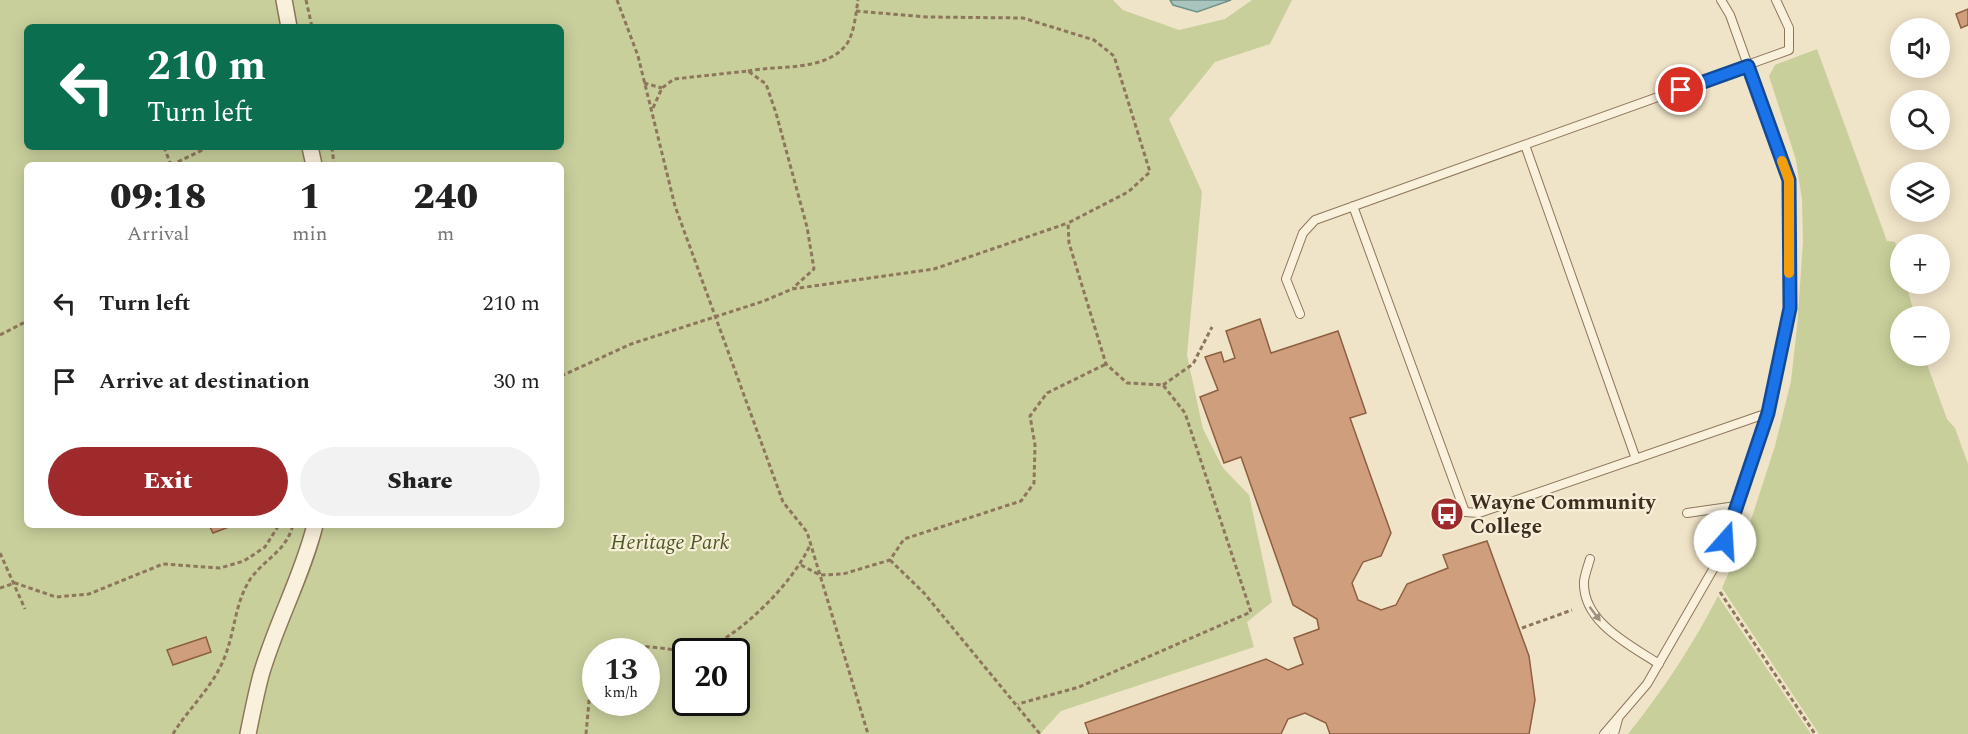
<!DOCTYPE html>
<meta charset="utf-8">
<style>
:root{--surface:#fff;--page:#f2f2f2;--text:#222;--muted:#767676;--accent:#9e2a2b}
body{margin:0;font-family:Spectral,serif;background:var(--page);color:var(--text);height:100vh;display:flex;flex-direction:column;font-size:22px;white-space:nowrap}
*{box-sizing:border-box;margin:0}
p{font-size:20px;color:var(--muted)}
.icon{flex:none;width:33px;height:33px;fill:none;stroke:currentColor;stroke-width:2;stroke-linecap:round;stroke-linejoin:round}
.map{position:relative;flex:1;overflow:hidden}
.panel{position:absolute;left:24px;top:162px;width:540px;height:366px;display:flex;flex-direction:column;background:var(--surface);border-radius:9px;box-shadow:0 3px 15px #0003}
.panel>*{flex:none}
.top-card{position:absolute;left:24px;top:24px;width:540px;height:126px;border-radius:9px;box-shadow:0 3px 15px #0003;background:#0b6e4f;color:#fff;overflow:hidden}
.tools{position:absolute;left:1890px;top:18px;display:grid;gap:12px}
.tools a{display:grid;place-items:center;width:60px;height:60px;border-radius:50%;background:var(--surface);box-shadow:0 3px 15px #0003;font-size:30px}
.speed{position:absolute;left:582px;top:638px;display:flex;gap:12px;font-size:30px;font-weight:700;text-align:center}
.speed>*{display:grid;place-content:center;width:78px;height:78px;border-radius:50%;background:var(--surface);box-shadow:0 3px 15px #0003;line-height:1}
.speed small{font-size:15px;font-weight:400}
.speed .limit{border:3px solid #111;border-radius:9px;background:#fff;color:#111}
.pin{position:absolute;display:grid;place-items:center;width:51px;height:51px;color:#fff;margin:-26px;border:3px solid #fff;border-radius:50%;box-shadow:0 2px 6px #0007}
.me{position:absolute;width:66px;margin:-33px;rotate:19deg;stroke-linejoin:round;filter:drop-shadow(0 0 4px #0008)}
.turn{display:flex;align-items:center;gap:21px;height:126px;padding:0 24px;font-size:27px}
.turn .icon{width:78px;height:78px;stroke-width:2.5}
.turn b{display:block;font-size:42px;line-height:51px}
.eta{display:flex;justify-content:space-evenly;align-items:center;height:102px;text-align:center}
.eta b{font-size:36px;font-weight:800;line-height:42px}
.cta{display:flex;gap:12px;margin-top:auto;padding:12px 24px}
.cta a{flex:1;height:69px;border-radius:36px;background:var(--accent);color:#fff;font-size:24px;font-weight:800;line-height:69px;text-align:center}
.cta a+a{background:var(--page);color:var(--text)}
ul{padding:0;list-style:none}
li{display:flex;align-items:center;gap:18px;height:78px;padding:0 24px}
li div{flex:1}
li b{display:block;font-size:22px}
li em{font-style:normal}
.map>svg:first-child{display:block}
</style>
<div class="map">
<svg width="1968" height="734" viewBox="0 0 1968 734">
<rect width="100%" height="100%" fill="#f0e4c8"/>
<path fill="#c9cf9b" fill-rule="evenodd" d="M0,0H1113L1123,10L1179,30L1225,19L1252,0H1292L1270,44L1215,62L1169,119L1202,192L1187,355L1203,429L1223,468L1249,495L1272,602L1247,622L1254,647L1061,711L1040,734H0ZM27,27H561V147H27ZM27,165H561V525H27ZM596,651H646V702H596ZM686,651H736V702H686Z
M1817,49L1887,241L1895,242L1900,263V284H1906L1915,316H1900V356H1924L1947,419L1955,428L1968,464V734H1819L1722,588L1749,526L1775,446L1791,381L1797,327L1803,242L1802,200L1796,160L1769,76L1775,65Z
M1718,596L1811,734H1628C1663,690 1693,645 1718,596Z"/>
<path fill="#a9c4bc" stroke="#6f938a" stroke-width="1.5" d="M1170,0H1231L1197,12L1173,5Z"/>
<path fill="#cf9f7d" stroke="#8d5f41" stroke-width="1.5" d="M1968,9V25L1961,28L1956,14Z
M1260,319L1271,353L1338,331L1366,413L1350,418L1391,533L1381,556L1363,562L1352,583L1358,600L1381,610L1396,605L1407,584L1448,568L1443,555L1487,541L1529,656L1535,700L1529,734H1330L1326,723L1305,713L1288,719L1281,734H1089L1085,723L1266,659L1288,670L1303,664L1294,638L1319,629L1317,619L1293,605L1241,457L1224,463L1200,397L1218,390L1205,357L1221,352L1224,362L1235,358L1226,331Z
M209,525H234L213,533Z
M206,637L211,652L173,665L167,650Z"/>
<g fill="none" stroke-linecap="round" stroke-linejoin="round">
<g stroke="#8d765c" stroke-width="10">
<path id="lane" d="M1525,145L1636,459
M1353,206L1465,512L1479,513L1768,413
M1300,314L1286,279L1303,233L1315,220L1789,50V28L1776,0
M1687,513L1736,506
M1590,559C1588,566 1585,574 1584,581C1582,622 1630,645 1659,664
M1604,734L1647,684L1719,559L1768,413L1790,308L1789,180L1730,15L1721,0
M1614,734L1618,719"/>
</g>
<g stroke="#8d765c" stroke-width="18">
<path id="street" d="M284,0L289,27
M310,147L314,165
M248,734C252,714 256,694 261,675C276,623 302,577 315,525"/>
</g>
<path stroke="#8d765c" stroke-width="3" stroke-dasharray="4.5 3" stroke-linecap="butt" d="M306,0L312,27
M617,0L638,56L675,206L783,502L807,532L868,734
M856,11L927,17L1023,18L1094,40L1114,56L1150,172L1128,192L1068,223L1069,243L1106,364L1127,383L1163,385L1185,413L1251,612L1079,687L1018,704
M748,71C777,65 825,72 846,45C854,35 856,13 858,0
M644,83L662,88
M653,108L662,88L674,79L748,71L766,84L776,113L807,227L814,269L793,288
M164,147L171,165
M332,147L334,165
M171,165L209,147
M0,335L27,321
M561,376L631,344L764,301L792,289L934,269L1068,223
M1163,385L1193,364L1212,327
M0,553L25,609
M890,560L924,593L1040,734
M801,565L820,575L843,574L890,560L904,539L1021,501L1034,483L1035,445L1030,416L1047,393L1106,364
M0,588L15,583L56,597L89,594L163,564L220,568L244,561L265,547L279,525
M1720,592L1815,734
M1522,628L1572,610
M616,651C630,641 668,650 686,651
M699,651C738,639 794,582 810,545
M173,734C188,709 211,689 223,661C235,635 234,603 251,578C266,558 286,551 293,525
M586,734L592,668L596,665"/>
<use href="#lane" stroke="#faf1dc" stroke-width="8"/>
<use href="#street" stroke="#faf1dc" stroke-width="15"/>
</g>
<defs><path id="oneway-solid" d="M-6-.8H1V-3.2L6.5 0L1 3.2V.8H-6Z" transform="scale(1.5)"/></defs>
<use fill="#9c907e" href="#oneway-solid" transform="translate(1595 614) rotate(53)"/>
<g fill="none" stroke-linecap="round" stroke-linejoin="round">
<g stroke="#114b97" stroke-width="15">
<path id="route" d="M1681,90L1748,66L1789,180L1790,308L1768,413L1725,541"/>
</g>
<use href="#route" stroke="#1a73e8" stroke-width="10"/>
<path stroke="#f59e0b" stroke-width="10" d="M1782,161L1789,180V273"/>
</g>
<defs>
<g id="bus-disc" transform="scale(1.725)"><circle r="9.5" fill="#9e2a2b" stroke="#f7eed8"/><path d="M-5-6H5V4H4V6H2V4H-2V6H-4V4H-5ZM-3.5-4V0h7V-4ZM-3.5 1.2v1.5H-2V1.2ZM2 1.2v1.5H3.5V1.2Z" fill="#fff"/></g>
</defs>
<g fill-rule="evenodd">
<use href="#bus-disc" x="1447" y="514"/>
</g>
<g text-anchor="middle" stroke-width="4.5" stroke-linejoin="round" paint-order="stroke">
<g font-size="21" font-weight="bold" fill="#3d2e20" stroke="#f7eed8" text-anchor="start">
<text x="1470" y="509">Wayne Community<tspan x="1470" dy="24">College</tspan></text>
</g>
<g font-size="21" font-style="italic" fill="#4d5a26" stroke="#f7eed8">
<text x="670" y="549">Heritage Park</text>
</g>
</g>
</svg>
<div class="tools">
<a><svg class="icon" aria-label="sound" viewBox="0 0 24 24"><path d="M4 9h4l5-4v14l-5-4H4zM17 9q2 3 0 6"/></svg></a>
<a><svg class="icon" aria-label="search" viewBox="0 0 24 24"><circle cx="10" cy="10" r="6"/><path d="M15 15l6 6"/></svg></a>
<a><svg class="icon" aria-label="layers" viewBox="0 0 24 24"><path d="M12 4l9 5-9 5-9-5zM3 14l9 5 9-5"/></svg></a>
<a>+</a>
<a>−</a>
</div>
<div class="speed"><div>13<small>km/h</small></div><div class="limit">20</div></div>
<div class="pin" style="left:1681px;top:90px;background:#d93025"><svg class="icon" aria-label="arrive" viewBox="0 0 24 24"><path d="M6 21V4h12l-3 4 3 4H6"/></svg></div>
<svg class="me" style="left:1725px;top:541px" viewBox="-20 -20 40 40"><circle r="19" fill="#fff"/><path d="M0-13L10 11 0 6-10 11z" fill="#1a73e8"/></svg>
<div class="top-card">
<div class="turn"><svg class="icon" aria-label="left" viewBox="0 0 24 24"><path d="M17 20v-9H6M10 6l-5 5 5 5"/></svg><div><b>210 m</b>Turn left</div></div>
</div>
<section class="panel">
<div class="eta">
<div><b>09:18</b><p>Arrival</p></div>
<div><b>1</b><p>min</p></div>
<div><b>240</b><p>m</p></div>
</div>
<ul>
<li><svg class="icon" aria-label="left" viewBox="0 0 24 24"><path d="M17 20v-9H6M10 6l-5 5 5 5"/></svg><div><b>Turn left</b></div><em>210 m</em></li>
<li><svg class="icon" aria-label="arrive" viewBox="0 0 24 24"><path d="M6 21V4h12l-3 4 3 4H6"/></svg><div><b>Arrive at destination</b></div><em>30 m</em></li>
</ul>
<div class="cta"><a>Exit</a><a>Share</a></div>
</section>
</div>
